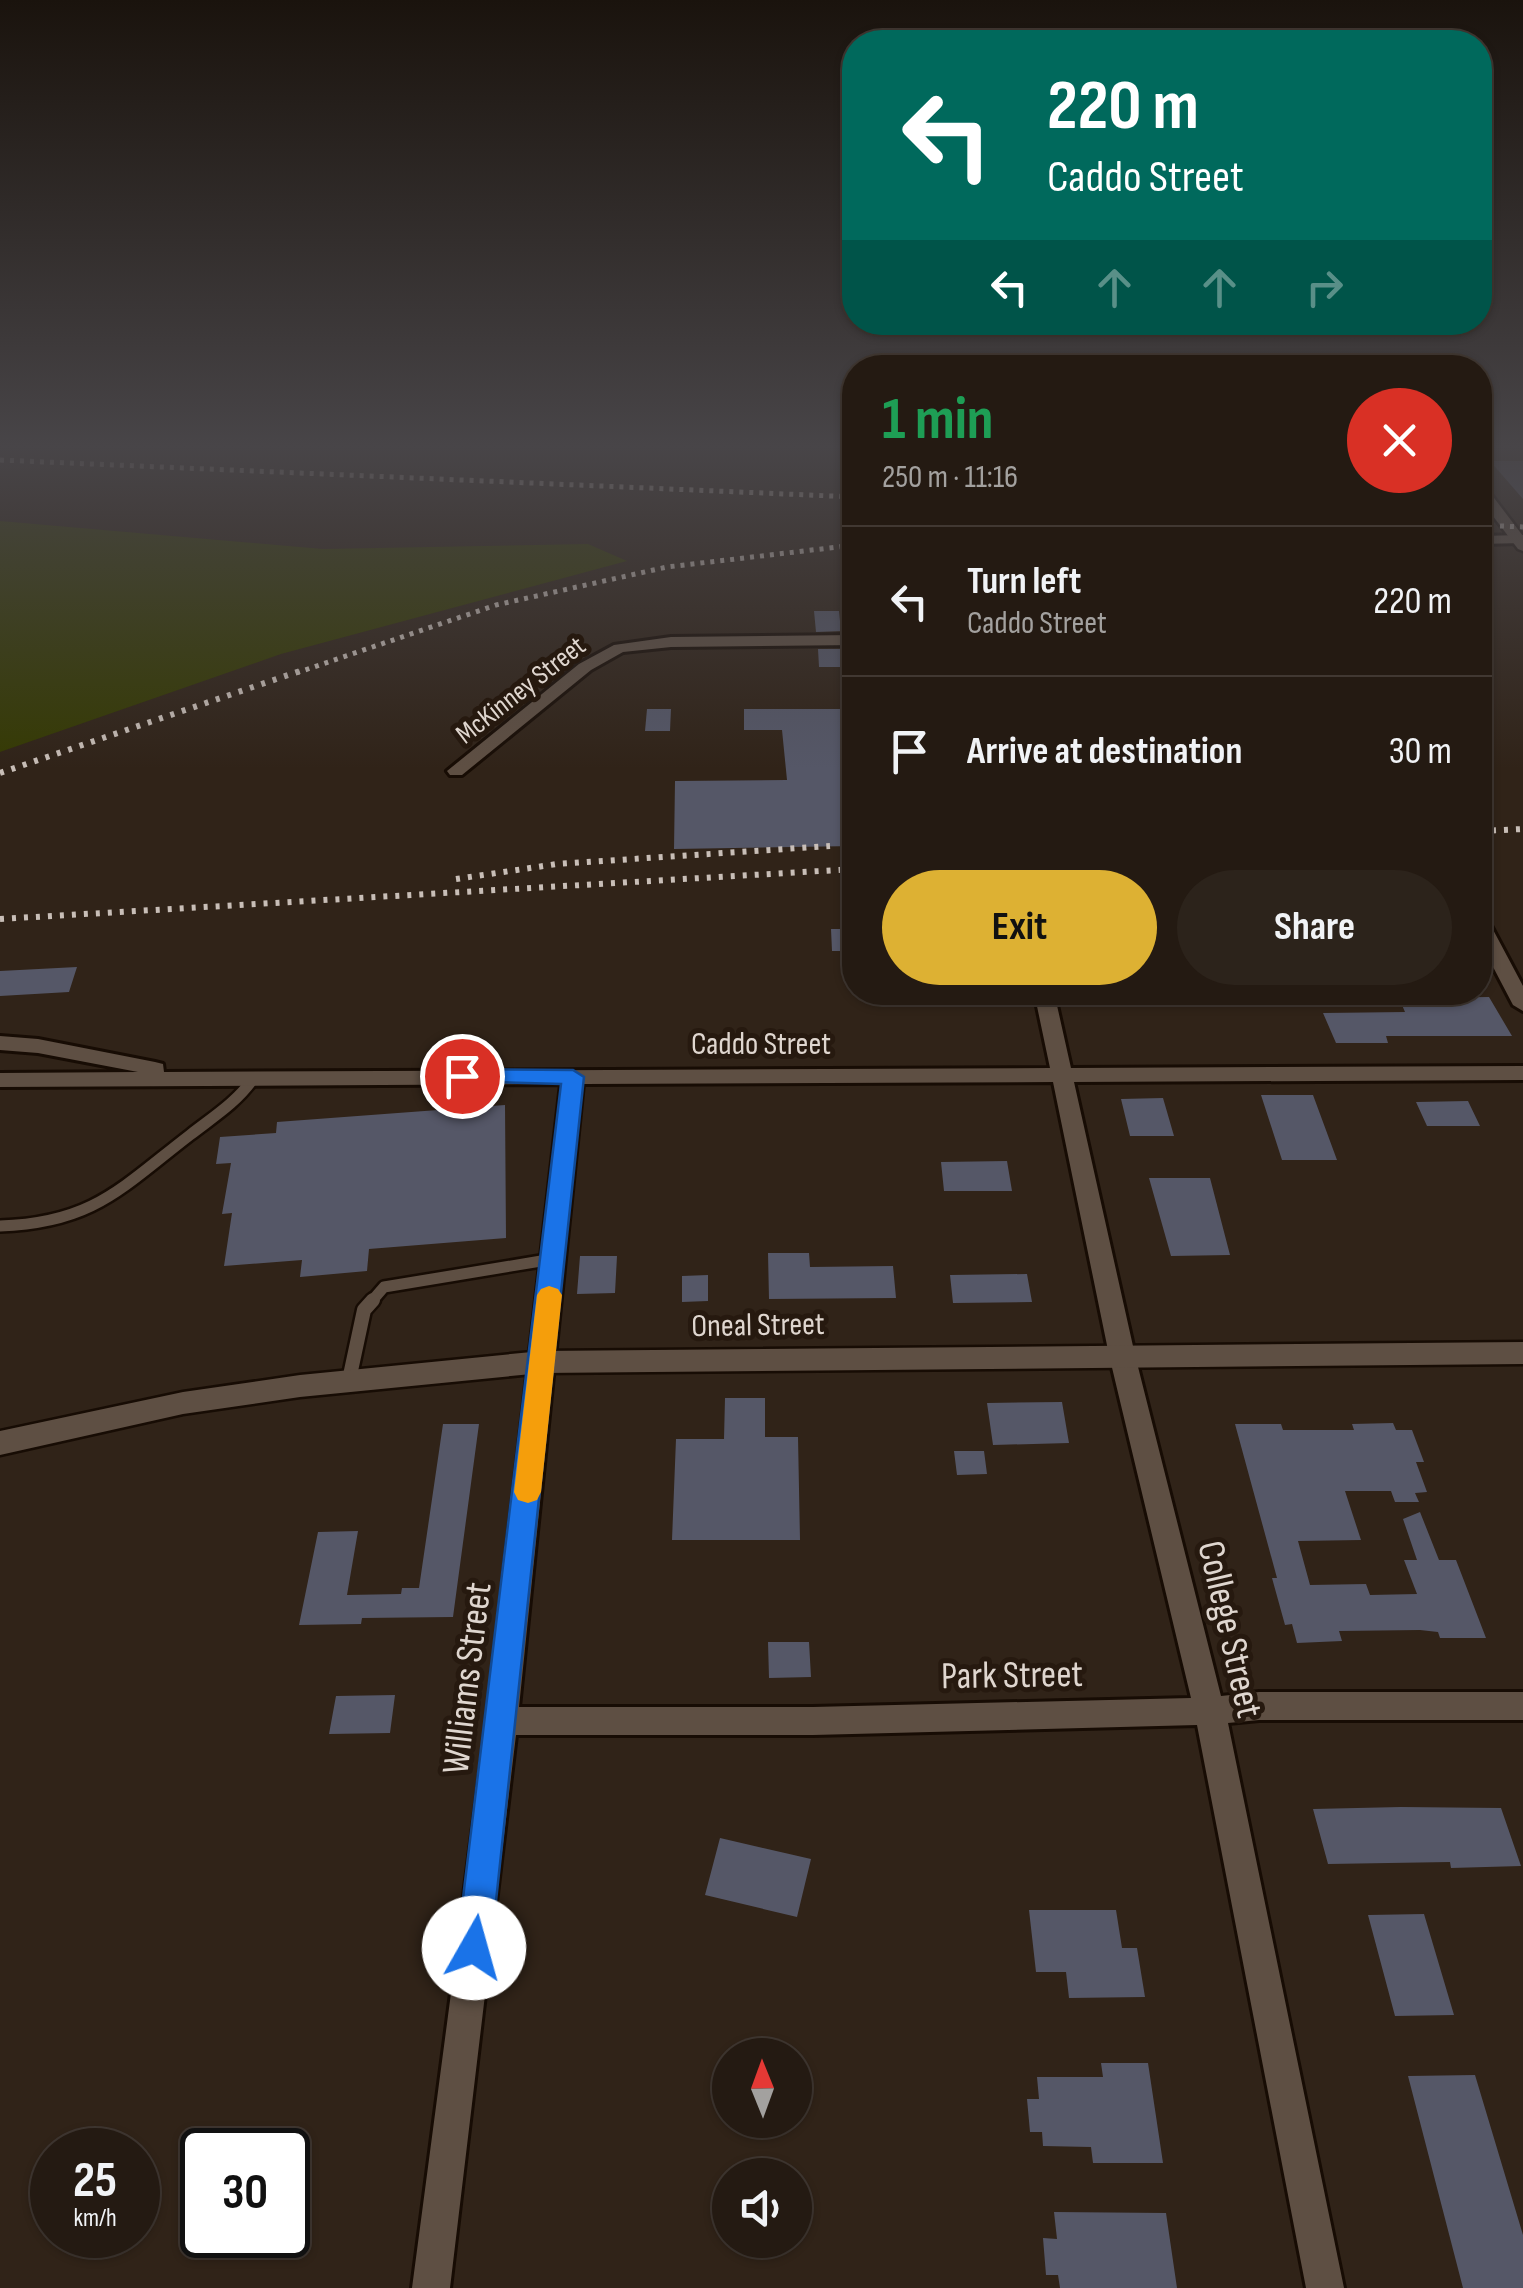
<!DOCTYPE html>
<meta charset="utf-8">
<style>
:root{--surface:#241a12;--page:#2c231b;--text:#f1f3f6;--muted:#a3a19f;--line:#413832;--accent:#ddb133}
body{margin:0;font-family:"Sofia Sans Condensed",sans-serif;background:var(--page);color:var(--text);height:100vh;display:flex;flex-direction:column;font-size:38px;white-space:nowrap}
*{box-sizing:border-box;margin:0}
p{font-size:32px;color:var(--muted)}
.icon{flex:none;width:55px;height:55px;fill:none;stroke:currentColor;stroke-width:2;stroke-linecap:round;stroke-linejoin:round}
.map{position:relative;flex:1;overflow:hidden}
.sheet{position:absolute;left:842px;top:355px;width:650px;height:650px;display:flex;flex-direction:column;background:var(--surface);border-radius:40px;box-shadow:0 2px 8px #0004,0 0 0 2px var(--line)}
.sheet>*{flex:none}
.hud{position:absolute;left:842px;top:30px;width:650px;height:305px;border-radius:40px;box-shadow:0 2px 8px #0004,0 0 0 2px var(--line);background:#00695c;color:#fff;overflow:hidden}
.needle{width:65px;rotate:359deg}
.tools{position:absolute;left:712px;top:2038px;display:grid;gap:20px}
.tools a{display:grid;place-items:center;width:100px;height:100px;border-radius:50%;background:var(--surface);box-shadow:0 2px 8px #0004,0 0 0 2px var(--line);font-size:50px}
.speed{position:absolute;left:30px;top:2128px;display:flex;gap:20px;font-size:50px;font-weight:700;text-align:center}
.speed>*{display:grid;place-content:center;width:130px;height:130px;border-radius:50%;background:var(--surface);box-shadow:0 2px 8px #0004,0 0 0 2px var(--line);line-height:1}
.speed small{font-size:25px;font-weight:400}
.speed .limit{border:5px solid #111;border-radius:15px;background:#fff;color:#111}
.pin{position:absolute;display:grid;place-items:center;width:85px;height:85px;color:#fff;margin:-42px;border:5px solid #fff;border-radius:50%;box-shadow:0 2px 10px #0007}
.me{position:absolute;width:110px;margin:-55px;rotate:7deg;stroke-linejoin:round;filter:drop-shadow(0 0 8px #0008)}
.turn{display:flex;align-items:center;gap:35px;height:210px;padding:0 40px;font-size:45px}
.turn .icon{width:130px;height:130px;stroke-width:2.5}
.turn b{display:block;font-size:70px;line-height:85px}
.lanes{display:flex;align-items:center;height:95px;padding:0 40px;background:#0003;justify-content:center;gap:50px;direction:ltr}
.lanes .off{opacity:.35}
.round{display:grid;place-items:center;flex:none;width:105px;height:105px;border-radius:52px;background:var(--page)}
.headline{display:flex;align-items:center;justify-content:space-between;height:170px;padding:0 40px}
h1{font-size:60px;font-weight:700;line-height:75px;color:#1e9e55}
.primary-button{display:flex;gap:20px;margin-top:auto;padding:20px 40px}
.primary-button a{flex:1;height:115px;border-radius:60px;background:var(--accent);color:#111;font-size:40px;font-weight:700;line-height:115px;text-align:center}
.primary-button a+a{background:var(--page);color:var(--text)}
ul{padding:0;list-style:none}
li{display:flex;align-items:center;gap:30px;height:150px;padding:0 40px;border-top:2px solid var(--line)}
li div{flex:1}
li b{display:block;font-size:38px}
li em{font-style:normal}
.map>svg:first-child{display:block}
</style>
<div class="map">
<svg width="1523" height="2288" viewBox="0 0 1523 2288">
<rect width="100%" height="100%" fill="#302318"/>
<path fill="#353a03" d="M0,521L323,549L588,544L627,561L281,654L0,752Z"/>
<path fill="#555767" d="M1490,461H1523V499Z
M814,611H839L841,631L816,632Z
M818,649H843L845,667H819Z
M647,709H671L670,731H645Z
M744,709H855V846L674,849L675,781L787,780L782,730H744Z
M831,929H855V951H832Z
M77,967L69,992L0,996V971Z
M1489,997L1512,1036H1386L1388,1043H1336L1323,1013L1405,1012L1399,998Z
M1261,1095H1313L1337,1160H1282Z
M1163,1098L1174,1136H1130L1121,1099Z
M1468,1101L1480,1126H1427L1416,1102Z
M505,1105L506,1238L369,1249L367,1271L300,1277L302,1260L224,1266L232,1213L222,1214L231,1163L216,1164L220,1137L276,1133L277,1122Z
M1007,1161L1012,1191H944L941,1162Z
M1149,1178H1210L1230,1255L1171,1256Z
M768,1253H809L810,1267L893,1266L896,1298L769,1299Z
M580,1256H617L615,1293L577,1294Z
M1027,1274L1032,1302L953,1303L950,1275Z
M708,1275V1301L682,1302V1276Z
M725,1398H765V1437H798L800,1540H672L676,1439H724Z
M1062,1402L1069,1443L993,1445L987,1403Z
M1393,1423L1396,1430H1412L1424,1462H1416L1427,1492L1415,1493L1419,1502H1395L1391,1491H1345L1361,1540L1298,1541L1310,1585L1366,1584L1370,1595L1417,1594L1404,1560H1417L1403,1519L1420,1512L1439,1560H1456L1486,1638H1440L1438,1632L1420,1630L1339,1631L1342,1641L1297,1643L1292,1624L1285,1625L1272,1578H1277L1235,1424H1281L1283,1430H1354L1352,1424Z
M443,1424H479L453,1617L362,1618L361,1624L299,1625L318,1532L358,1531L347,1595L401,1594L402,1588H419Z
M954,1451H984L987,1474L957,1475Z
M768,1642H809L811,1677L769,1678Z
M395,1695L390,1733L329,1734L336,1696Z
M1401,1807L1501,1808L1521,1866L1451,1868L1450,1862L1328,1864L1313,1809Z
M720,1838L811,1859L797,1917L705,1895Z
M1029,1910H1116L1122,1948H1137L1145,1997L1069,1998L1066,1972H1036Z
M1424,1914L1454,2015L1395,2016L1368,1915Z
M1101,2063H1148L1163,2163H1093L1091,2147L1043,2146L1042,2132H1030L1027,2099H1039L1037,2077H1103Z
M1475,2075L1523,2235V2288H1463L1408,2076Z
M1054,2212L1166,2213L1177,2288H1060L1058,2275H1046L1043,2238L1057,2239Z"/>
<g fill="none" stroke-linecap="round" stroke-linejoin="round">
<g stroke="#170c04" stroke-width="16">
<path id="service-far1" d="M0,1226C93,1223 121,1188 190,1135C213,1117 236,1103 253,1079
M371,1302L384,1287L553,1259"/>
</g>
<g stroke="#170c04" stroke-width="19">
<path id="service" d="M349,1380L364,1310L373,1300"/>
</g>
<g stroke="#170c04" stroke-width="6">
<path id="minor" d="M1523,535V543L1480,544V536Z
M855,635V645L671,647L623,652L591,670L462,775H450L447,771L579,664L614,645L671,637Z
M1480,918L1490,924L1523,986V1011L1513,1005L1480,942Z
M1034,992H1054L1071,1068L1523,1066V1080L1074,1082L1135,1355L1221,1696L1259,1692H1523V1720H1259L1228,1723L1344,2288H1306L1197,1725L813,1735H516L450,2288H412L487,1721L561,1084L0,1087V1073L138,1072L38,1053L0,1050V1036L38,1039L155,1062L163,1064L164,1072L1050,1068ZM1053,1082L1109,1355L1191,1698L813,1707H519L583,1084Z"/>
</g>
<g stroke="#170c04" stroke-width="5">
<path id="tertiary" d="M1480,485L1485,486L1523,536V551L1518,549L1480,499Z
M1523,1342V1364L542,1373L300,1397L183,1414L0,1455V1431L183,1392L300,1375L542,1351Z"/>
</g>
<use href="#service-far1" stroke="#5e4f43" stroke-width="11"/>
<use href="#service" stroke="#5e4f43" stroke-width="14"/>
<use href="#minor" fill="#5e4f43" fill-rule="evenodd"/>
<use href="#tertiary" fill="#5e4f43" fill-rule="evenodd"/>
<path stroke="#c8beb7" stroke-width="5" stroke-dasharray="4 6" stroke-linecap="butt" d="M0,460L855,497
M1480,525L1523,527
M296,673L496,605L667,567L855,545"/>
<path stroke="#c8beb7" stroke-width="6" stroke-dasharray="4 8" stroke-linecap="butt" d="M0,773L303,670
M1480,831L1523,829
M456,879L557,864L830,846
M0,919L855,869"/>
</g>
<linearGradient id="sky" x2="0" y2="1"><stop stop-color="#1a130d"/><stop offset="0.58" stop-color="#484548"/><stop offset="1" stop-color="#484548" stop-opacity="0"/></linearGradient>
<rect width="1523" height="769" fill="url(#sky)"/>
<path fill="#1a73e8" stroke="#114b97" stroke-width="2.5" d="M462,1069L573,1070L584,1077L491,1948L486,1960L474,1965L462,1960L457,1948L561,1084L454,1081L451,1076Z"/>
<path fill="#f59e0b" d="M549,1286L558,1289L562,1295L541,1492L537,1500L528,1503L518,1500L514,1492L537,1295L541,1289Z"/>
<g text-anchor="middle" stroke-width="10" stroke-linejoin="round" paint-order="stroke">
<g font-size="28" fill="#dfd6cf" stroke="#26190f">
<text transform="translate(520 689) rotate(-38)" y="10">McKinney Street</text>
</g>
<g font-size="32" fill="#dfd6cf" stroke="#26190f">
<text x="761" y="1054">Caddo Street</text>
<text transform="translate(758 1324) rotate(-1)" y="11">Oneal Street</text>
</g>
<g font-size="38" fill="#dfd6cf" stroke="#26190f">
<text transform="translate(1231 1629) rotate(77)" y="13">College Street</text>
<text transform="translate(1012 1674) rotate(-1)" y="13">Park Street</text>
<text transform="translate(466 1678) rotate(-83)" y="13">Williams Street</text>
</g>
</g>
</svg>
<div class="tools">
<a><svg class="needle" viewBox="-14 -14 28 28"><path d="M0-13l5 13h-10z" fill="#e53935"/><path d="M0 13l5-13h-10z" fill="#a3a19f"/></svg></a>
<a><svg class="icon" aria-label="sound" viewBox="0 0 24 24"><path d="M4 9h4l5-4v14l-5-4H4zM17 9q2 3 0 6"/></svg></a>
</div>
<div class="speed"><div>25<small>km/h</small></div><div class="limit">30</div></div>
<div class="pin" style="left:462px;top:1076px;background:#d93025"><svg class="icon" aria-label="arrive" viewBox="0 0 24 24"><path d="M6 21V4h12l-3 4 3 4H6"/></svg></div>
<svg class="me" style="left:474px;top:1948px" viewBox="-20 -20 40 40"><circle r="19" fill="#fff"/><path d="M0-13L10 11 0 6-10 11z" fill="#1a73e8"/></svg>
<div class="hud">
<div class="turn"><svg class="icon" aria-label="left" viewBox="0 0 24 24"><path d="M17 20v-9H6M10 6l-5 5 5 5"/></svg><div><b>220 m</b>Caddo Street</div></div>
<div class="lanes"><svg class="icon" aria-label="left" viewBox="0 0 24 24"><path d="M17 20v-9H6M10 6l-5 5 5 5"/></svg><svg class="icon off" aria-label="ahead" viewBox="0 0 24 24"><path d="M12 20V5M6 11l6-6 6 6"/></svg><svg class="icon off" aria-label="ahead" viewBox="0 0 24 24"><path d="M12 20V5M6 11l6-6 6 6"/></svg><svg class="icon off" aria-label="right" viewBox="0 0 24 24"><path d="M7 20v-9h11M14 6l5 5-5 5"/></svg></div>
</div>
<section class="sheet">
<div class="headline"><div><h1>1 min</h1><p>250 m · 11:16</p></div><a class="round" style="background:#d93025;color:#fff"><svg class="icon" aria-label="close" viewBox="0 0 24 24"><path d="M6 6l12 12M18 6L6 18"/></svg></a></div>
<ul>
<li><svg class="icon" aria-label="left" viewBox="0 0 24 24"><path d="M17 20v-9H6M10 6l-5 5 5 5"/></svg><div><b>Turn left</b><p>Caddo Street</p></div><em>220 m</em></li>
<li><svg class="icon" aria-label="arrive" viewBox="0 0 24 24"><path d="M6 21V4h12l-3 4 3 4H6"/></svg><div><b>Arrive at destination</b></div><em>30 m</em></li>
</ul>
<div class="primary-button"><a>Exit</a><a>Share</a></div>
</section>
</div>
